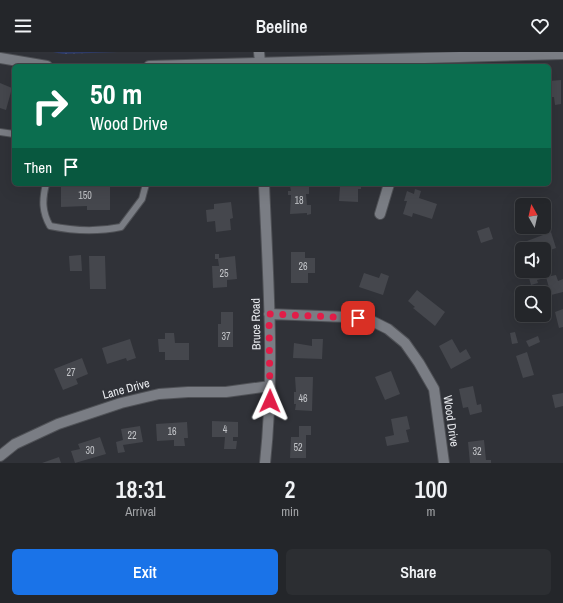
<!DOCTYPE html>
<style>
:root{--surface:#24262a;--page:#2c2e32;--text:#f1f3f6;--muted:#a3a5a8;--line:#414347;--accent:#1a73e8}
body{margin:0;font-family:"Archivo Narrow",sans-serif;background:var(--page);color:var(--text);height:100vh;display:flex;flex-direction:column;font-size:15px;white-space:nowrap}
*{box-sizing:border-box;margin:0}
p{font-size:13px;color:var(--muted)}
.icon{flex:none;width:22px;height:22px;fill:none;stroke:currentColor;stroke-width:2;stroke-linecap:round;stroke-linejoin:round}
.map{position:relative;height:411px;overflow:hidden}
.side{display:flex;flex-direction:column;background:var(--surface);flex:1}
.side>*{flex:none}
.top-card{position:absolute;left:12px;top:12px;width:539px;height:122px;border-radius:6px;box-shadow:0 4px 16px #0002,0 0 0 1px var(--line);background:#0b6e4f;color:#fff;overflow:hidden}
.needle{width:26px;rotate:352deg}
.tools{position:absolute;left:515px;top:146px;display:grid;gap:8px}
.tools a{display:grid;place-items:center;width:36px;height:36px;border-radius:6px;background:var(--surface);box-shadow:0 4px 16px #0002,0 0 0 1px var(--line);font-size:20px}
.pin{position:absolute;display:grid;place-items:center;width:34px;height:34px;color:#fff;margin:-17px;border-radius:8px;box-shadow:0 2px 6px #0006}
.me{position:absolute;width:44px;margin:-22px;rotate:1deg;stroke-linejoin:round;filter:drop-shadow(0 0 3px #0008)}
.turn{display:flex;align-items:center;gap:14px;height:84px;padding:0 12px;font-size:18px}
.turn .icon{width:52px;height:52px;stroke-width:2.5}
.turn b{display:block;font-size:28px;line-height:34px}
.then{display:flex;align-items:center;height:38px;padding:0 12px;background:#0003;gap:8px;font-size:15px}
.eta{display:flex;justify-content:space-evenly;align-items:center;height:68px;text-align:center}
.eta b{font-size:24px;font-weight:600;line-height:28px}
.action{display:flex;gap:8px;margin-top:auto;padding:8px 12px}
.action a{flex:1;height:46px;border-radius:6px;background:var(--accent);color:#fff;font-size:16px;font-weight:600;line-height:46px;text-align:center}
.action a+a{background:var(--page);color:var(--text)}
header{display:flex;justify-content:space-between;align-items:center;height:52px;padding:0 12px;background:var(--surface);font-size:18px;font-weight:600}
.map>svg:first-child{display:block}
</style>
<header><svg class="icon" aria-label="menu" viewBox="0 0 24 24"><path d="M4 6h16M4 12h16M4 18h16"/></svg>Beeline<svg class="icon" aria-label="heart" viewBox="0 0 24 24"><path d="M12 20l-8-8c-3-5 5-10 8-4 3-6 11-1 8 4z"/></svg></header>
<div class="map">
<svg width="563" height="411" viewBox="0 0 563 411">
<defs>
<pattern id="green-dots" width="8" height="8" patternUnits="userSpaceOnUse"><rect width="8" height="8" fill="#2d3a67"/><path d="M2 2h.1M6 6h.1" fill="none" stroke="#4c577d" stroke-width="1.8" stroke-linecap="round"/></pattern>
</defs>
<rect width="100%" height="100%" fill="#303238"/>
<path fill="url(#green-dots)" d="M53,0H118L63,2Z"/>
<path fill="#45474d" d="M561,28V52L555,53L554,45H549V29Z
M0,31L12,36L6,58L0,56Z
M61,132H110V158H87V154L61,155Z
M346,132H361V137H358V150L339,149L340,135H346Z
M309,133V142H306L307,153H311V162L307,163V161L290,162L291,143H288V139H291L290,134Z
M415,137L421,139L419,146L437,152L432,167L413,161L412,165L403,162L407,149H404L407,139L414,142Z
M531,146L534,153H524L522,149Z
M231,150L233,166L230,167L231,178L216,180L215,169L207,170L206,158L214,157V152Z
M522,155V173L517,157Z
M489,175L493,187L481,191L477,179Z
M551,180L556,196L544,200V197H524L529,195L527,189Z
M291,200H305V206H315V221H308V231H291Z
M215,202H219V206L235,204L237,227L227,228V235L213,236L212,214H219L218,207H215Z
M81,203L82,219H70L69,204Z
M89,204H105L106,237H90Z
M527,219H543L545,226L537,228L538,231L531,233Z
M364,221L379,226L381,221L389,224L383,243L359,235Z
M556,223L558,229L563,227V240L551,243L546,225Z
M417,238L445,260L435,274L413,256L415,255L408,249Z
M563,257V275L559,276L555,260Z
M221,260H233V295H218V272H221Z
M515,280L518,291L512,292L510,281Z
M165,281H174L175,291H189V308H165V300H159L158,287H165Z
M538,284L540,290L529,295L526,289Z
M130,287L136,306L127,309L126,306L107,312L102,296Z
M312,287H323L322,307L293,306L294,291L312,294Z
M452,287L460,301L466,297L471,306L451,317L439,294Z
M527,300L534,323L523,326L516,304Z
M82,306L88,322L76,327L78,332L63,338L54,317Z
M391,319L400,342L385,348L375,325Z
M295,325H313L312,359L295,358L296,352H294V340H296Z
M473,334L477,353L481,352L482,360L470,363L468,355L463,356L459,337Z
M563,341V354L555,356L552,343Z
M407,364L410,377L406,378L409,390L387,394L385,385L394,383L391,367Z
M212,369L238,370V385H233V389H237L236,397H224L225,385H212Z
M187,370L188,386H184L185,394H174V388L157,389L156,372Z
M140,374L143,390L123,393L125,400L118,401L116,390L123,388L121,377Z
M299,374H311V383H306V406H290L291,385H299Z
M100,385L106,402L75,411L71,399L80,397L78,392Z
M484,388L486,408H491V411H470L468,390Z
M59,405L61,411H42Z"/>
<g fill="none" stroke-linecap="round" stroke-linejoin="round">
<g stroke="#4f5156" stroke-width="8">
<path id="service" d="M0,80L14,82
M46,132C42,148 42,160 50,174C74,179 97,180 121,175L142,147L146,132"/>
</g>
<g stroke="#4f5156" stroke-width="12">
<path id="minor" d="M264,132C268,225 275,319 265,411
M380,162L389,132
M269,262L347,265L370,268L388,277L405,291L419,311L434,337L444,411
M0,404L15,392L58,372L121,351L159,342L188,340H226L270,334"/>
</g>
<g stroke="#4f5156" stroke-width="12">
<path id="tertiary" d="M259,0L260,10"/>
</g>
<g stroke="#4f5156" stroke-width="12">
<path id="secondary" d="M0,6L47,14
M149,14L563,2"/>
</g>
<use href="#service" stroke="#7a7d84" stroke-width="6"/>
<use href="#minor" stroke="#7a7d84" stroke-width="10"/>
<use href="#tertiary" stroke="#7a7d84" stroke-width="10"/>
<use href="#secondary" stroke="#7a7d84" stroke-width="10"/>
</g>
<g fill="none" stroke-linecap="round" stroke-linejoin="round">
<path stroke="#e11d48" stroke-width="7" stroke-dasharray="0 12.6" d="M270,349L269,262L358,266"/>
</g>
<g text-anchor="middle" stroke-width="4" stroke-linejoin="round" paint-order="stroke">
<g font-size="10" fill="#c2c4c8">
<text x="85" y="147">150</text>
<text x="299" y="152">18</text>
<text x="303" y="218">26</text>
<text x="224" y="225">25</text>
<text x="226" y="288">37</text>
<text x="71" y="324">27</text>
<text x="303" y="350">46</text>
<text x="225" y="381">4</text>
<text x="172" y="383">16</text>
<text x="132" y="387">22</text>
<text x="298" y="399">52</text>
<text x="90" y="402">30</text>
<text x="477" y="403">32</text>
</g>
<g font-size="12" fill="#ebedf1" stroke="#303238">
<text transform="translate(256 272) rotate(-91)" y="4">Bruce Road</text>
<text transform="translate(126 337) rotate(-15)" y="4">Lane Drive</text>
<text transform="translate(451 369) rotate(82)" y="4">Wood Drive</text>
</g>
</g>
</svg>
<div class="tools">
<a><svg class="needle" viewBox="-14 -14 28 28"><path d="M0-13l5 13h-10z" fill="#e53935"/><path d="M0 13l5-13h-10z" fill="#a3a5a8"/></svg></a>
<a><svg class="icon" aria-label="sound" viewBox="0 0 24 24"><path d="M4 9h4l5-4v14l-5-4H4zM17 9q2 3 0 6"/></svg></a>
<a><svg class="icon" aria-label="search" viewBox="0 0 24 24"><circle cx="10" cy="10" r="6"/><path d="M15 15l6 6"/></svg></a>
</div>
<div class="pin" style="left:358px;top:266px;background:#d93025"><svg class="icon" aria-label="arrive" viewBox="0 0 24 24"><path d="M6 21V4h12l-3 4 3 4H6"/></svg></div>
<svg class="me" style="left:270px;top:349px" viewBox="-20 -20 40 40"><path d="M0-17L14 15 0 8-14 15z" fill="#e11d48" stroke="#fff" stroke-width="4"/></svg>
<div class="top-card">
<div class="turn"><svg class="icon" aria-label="right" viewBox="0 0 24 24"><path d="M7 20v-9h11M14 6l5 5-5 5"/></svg><div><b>50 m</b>Wood Drive</div></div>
<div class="then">Then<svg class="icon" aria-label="arrive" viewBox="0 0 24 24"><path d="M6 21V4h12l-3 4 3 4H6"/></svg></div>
</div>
</div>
<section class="side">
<div class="eta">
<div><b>18:31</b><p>Arrival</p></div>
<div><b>2</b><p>min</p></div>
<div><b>100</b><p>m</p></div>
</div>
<div class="action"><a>Exit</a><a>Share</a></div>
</section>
